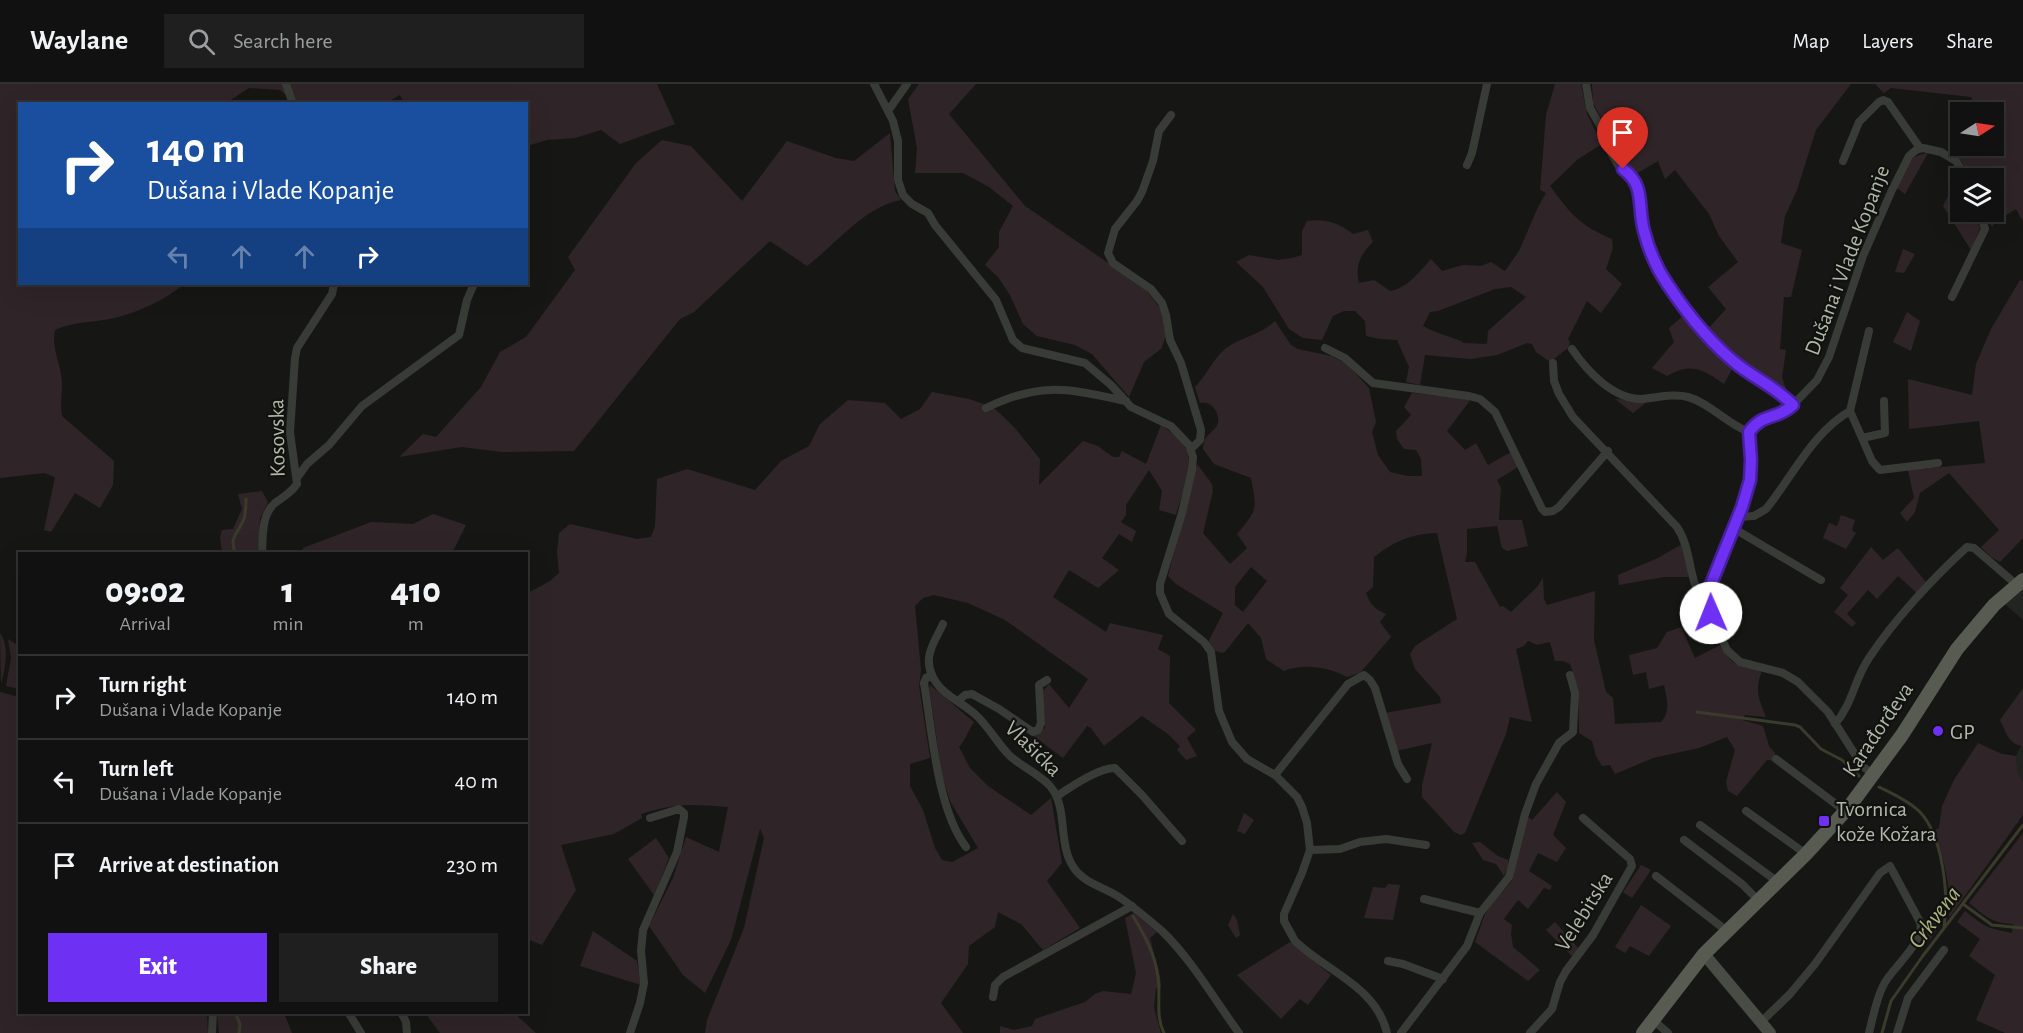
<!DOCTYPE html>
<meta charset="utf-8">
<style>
:root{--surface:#101110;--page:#1e1f1e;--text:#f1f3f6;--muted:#9c9d9f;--line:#303130;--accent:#6e31f3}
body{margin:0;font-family:"Alegreya Sans",sans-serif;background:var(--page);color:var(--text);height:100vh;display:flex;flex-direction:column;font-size:22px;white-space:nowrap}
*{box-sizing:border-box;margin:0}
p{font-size:20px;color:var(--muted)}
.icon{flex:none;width:33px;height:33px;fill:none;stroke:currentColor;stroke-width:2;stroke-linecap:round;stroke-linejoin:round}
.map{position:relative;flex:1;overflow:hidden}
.panel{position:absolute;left:18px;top:468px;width:510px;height:462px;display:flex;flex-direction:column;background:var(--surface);border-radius:0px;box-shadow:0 6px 24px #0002,0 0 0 2px var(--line)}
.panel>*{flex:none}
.top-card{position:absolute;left:18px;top:18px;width:510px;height:183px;border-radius:0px;box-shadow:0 6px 24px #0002,0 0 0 2px var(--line);background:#1a4fa0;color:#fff;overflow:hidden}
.needle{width:39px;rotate:78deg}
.controls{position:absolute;left:1950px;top:18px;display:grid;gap:12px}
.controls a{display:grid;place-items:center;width:54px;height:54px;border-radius:0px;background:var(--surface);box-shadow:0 6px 24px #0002,0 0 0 2px var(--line);font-size:30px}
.pin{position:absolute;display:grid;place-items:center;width:51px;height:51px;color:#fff;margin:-62px -26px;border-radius:50% 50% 50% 0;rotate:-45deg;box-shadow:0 0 6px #0007}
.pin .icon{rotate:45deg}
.me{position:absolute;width:66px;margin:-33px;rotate:359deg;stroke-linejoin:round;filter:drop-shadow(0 0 4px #0008)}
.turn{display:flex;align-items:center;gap:21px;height:126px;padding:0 30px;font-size:27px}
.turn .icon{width:78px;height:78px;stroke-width:2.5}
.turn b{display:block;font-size:42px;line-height:51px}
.lanes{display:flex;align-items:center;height:57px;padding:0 30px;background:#0003;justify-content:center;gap:30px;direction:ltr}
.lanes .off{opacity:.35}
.eta{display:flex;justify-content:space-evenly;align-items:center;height:102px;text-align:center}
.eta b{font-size:36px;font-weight:800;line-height:42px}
.button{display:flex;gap:12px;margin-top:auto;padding:12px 30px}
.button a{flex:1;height:69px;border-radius:0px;background:var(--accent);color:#fff;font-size:24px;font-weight:800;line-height:69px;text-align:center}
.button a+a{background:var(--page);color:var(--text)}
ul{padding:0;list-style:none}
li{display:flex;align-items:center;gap:18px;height:84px;padding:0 30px;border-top:2px solid var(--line)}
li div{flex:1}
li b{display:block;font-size:22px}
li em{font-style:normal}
header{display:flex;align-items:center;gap:36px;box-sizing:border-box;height:84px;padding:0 30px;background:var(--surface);border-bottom:2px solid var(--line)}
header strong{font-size:28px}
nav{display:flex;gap:33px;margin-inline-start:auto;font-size:21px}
.search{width:420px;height:54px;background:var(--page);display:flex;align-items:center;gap:15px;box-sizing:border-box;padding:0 21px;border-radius:0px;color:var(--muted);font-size:22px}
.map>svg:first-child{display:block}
</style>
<header>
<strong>Waylane</strong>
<div class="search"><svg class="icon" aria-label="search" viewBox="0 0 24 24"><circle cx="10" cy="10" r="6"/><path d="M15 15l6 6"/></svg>Search here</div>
<nav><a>Map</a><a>Layers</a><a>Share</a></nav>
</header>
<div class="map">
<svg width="2023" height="949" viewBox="0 0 2023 949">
<rect width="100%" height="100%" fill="#161715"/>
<path fill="#222421" d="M2023,502V536L2005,520Z
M2021,662H2023V697L2018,690L2016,672Z"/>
<path fill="#2f2528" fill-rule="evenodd" d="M0,0H657L675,40L620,60L601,46L575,54L547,56L527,62L526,20L404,19L400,11L386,19H295L280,6L249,4L226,19L20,20V200H184C165,216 139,228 114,234C94,239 74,237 55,246C51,264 61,280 62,298C62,310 60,320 62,332L114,377L113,401L100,424L75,409L51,448L44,446L55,393L44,389L0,394Z
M919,0H976L949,30L1025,122L1145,204L1161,226L1166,252L1161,265L1144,278L1129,313L1092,270L1075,261L1037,252L1023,240L1010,211L998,193L985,181L999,163V148L1013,122L989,103L963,89H915L917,64L908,15Z
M1555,0H1581L1587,30L1602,60L1578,75L1550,102C1571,130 1579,141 1612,155L1613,164L1606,185L1622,200L1601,229L1587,217L1568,255L1570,259L1568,264L1550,278L1536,268L1532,260L1527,259L1497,271L1471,275L1425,271L1420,301L1406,298L1409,283L1397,256L1380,255L1366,252L1365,237L1355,227H1344L1333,232L1322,256L1303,254L1289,245L1263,203L1236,178L1249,171L1278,176L1292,174L1302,171V147L1307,137C1323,134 1340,139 1353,150L1368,146L1373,158C1360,171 1355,181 1359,199L1374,196L1390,207C1407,205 1420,187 1431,175L1442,187L1463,181L1481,182L1491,178L1505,187L1519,167L1538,123L1546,109L1540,106L1546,31ZM1511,203L1526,213L1488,247L1487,260L1463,259L1461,257L1433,247L1423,242L1430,228L1438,227L1495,205Z
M1592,0H1851L1816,46L1797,106L1785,132L1781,159L1802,166L1791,213H1784L1780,265L1786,266L1782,293L1786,305C1756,291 1729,272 1706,247L1726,225L1708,203L1738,178L1719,152L1709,130L1675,86L1665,95L1658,77L1636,90L1616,71L1611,52L1593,19Z
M1875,0H2023V138L2016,125L1995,138L1992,143L1983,128H1994V94H1970L1963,80L1957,71L1968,62H1994V28H1977L1971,13L1891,4L1884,9Z
M890,49L895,107L901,116C865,122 835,161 807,182L770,157L694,228L680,235L574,367L502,368L462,363L399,373L423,350L436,353L481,303L500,268L526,253L575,186L568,173L636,79L662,56L691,62L742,117L787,57L836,74L854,77Z
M1928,69L1905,110L1897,104C1905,84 1905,72 1928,69Z
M1959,89L1961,94L1960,128H1974L1980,144L1971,166L1943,122Z
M1903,165L1915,170L1904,189L1895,188Z
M2020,196L2023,197V454L2000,478L1991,473L1981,463L1999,446L1949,389L1920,409L1915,428L1907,438L1900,429L1914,414L1908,386L1985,379L1979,337L1909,345L1908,295L1972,311L1976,280L1991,245Z
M1907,228L1920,237L1911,267L1893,258Z
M1684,231L1702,255L1733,283L1724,300C1703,285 1691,278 1667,292L1652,284L1674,258L1669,244Z
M1275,237L1291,261L1298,265L1331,272L1346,279L1369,304L1376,338L1372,348L1378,371L1390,388L1408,392H1422L1421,375L1416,366L1404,365L1397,355L1396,347L1411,331L1404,323L1412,309L1471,315L1447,347L1465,366L1476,359L1488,381L1511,368L1518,383L1497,396L1501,404L1499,436H1522L1528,462L1507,467L1502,464L1497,442L1467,445V469L1465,478H1475L1500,523L1503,522L1511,528L1537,503L1543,494L1544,515L1547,521L1595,507L1594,556L1606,608L1613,614L1615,640L1661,638C1671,627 1667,615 1664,601L1649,605L1646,588L1633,591L1629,571L1657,564L1667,548L1681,543L1695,574L1720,561C1735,585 1737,581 1762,587C1754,606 1759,615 1766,633L1745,631L1742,636L1763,642L1769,662L1775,669L1774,677L1767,676L1737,712L1728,707L1726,698L1735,666L1727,653L1699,664L1653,674L1615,690L1610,681L1602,682L1596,672L1592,657L1579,649C1579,625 1579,602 1570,580L1563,577H1555L1550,558L1537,561L1528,557L1524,562L1516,565L1532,638L1510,633L1506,650L1465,749L1461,751L1454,748L1422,713V701L1432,659L1396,667L1385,629L1441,619L1440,613L1415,585L1410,570L1415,562L1457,535L1437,449C1412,449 1393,458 1374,473L1373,503L1366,509C1370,520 1374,525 1386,530L1380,538L1391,553L1360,589L1347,593C1329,583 1303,579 1284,587L1266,575L1261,554L1248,539L1225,568L1222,569L1213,566L1208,558L1223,529L1176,500L1168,492L1197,380L1212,400L1213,407L1203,449L1230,480L1247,464L1237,450C1258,425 1257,426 1251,394L1214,380L1203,365C1203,363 1204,357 1205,355C1212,345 1223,343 1216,327C1212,320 1207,318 1200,319L1195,303C1207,291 1213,275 1225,265C1240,253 1261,251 1275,237ZM1251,483L1267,497L1243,528L1235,521V503Z
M932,308L969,315L993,323L1014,343L1040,375L1039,401L1083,357L1098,362L1113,373H1119L1122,367L1146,380L1161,341C1167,346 1175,350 1180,355C1199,377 1182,407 1176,431L1159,426L1162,407L1149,386L1126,421V431L1121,438L1136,447L1132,458L1119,450L1102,474L1119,486L1098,504L1069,486L1053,513L1106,548L1110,539L1163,551L1158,565L1170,572L1169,619L1196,646L1187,654L1197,672L1186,676L1177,666L1180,662L1168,650L1142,632L1104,662L1091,644L1087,642L1063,674L1031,650H1038L1045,643L1043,607L1049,600L1069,624L1088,595L1005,536L968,519L934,511L923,514L915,522L921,586L919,602L930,674L910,680V702L923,726L935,764L942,776L952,778L978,764L950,717L942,691L929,604L930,601L974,638C968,647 966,655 959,663L970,684L988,702L1031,731L1051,714L1062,779L1047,797L1080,844L1043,866L1021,840L998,828L995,843L969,862L968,880L941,919L963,949H705L707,936L744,844L764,754L760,745L731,856L705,909L683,891L649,842L673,794L686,753L719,768L728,723C694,720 674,719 641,730L642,734L614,750L561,761L576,806L542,861L527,855L526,510L550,497L559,489L557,468L559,449L570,440L637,455L651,453L655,442L657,395L687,385L755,406L781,377L809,362L820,340L848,316L885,319L901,335L920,325Z
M1615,315L1648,317L1633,329Z
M262,407L268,418L260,435L258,469H222L220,453L222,446L233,445L242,425L238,410Z
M433,430L466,441L452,469H302L303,464L371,438L413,440Z
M1841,431L1855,436L1852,446L1856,449L1846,465L1823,454L1829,439L1837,442Z
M1682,460L1689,493H1664L1619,501L1618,491L1658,474Z
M1871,463L1883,476L1898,464L1926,498L1917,509L1898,492L1877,515L1868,506L1847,530L1856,539L1852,543L1834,528L1848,511L1840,504Z
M0,549C10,562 5,585 1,600Z
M8,555L19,562V605L6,602L11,574Z
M2023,604V662C2009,661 2006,648 2000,636Z
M0,608L19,613L20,928L207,929L208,949H0Z
M1978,659L2002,670L2016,672L2018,690L2023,697V731L1949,834C1952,805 1944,773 1933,747L1939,744L1942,722L1954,696Z
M1557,708L1566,718L1553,751L1566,764L1557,778L1538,769L1529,787L1552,802L1550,806L1544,804L1528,825L1518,816L1504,835L1512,841L1511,850L1513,863L1540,886L1528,897L1475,858L1485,830L1492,819L1512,797L1527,732L1532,736Z
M1244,729L1254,736L1245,750L1237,747Z
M2023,749V949H2005L1976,936L1995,891L1969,872L1980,855L1957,838L1965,827C1985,843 1987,844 2012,849L2013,840C1991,839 1985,832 1969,819Z
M656,754L669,774L654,811L628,775Z
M1480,758L1498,772L1508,776V782L1504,792L1496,780L1483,776L1472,759Z
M1641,781L1651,786L1632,814L1623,808Z
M1388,800L1400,801L1393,836L1364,834L1373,803L1385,804Z
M1641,821L1671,842L1649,872L1630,862L1625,869L1615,863Z
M1134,829L1157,848L1150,854L1160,893L1161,903L1156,904L1154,924L1161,949H1000V942L1014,946L1032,942L1035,935L1085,918L1095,910L1103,907L1131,910L1136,889L1125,834Z
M1233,830L1237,836L1240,851L1236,854L1228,841Z
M1928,834L1942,835L1939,843L1928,859L1923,858L1925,848L1923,837Z
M1555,838L1580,866L1572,872L1546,846Z
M593,847L637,877L641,901L580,882Z
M1290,858L1331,891L1308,921L1300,915L1281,935L1237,891Z
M431,928L514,929L536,949H440L428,933Z
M217,929H284L292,949H219Z"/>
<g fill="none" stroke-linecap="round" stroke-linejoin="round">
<path stroke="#3a3b2b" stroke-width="3" d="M236,470C229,455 236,451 242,439C246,433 246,423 246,415
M1697,628L1795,641L1800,643L1821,665L1842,676L1859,692
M1879,703C1893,710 1907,716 1919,727C1943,751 1949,811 1944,843
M1963,820L1992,841L2023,844
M1133,832C1145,852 1155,870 1158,893C1161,913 1155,931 1164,949
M235,928L240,940L239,949
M1882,949L1891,917L1922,873L2023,741"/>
<path stroke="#393c36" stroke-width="8" d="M286,0L293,20
M874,0L893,37L898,57V96L903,111L912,120L928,129L935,141L996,216L1013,256L1022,264L1085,279L1111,301L1131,323L1171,342L1189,361L1193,373L1192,386L1182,429L1160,500V509L1169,530L1204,558L1211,568L1219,627L1232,658L1247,675L1275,691L1297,713L1302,723L1307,739L1310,766L1302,789L1284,830V837L1295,857L1303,864C1334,890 1377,906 1387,949
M1586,0L1590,24L1602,45L1610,67L1618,81L1636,97L1645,151L1652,172L1670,203L1706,252L1721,267L1739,282L1781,310L1793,321
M888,27L907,0
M1171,31L1159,47L1153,77L1142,108L1137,117L1115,145L1108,169L1113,179L1151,205L1162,219L1166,231L1170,256L1181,279L1201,346L1200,356L1191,365
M1843,77L1859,38L1879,18L1883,16L1888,18L1920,64
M1467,81L1472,69L1487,0
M1952,213L1985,145L1980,128
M1325,264L1345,274L1373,299L1469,312L1480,315L1495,328L1542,425L1545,428L1553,427L1559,423L1608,367
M1572,265C1587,287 1613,315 1641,315C1657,314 1672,309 1688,313C1710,319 1727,340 1749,348L1751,392L1738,433
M1553,279L1554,297L1559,310L1573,333L1677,443C1693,467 1687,498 1706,521
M986,324C1041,297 1068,305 1126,317
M1850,327L1869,247
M1749,348L1760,336L1787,327L1817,296L1829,273L1863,172L1892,106L1909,72L1916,66L1923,64L1941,68L1956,77L1966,94
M1862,354L1872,377L1880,386L1938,379
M297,394L307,380L329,361L362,322L459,251L467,216L474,200
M1733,444L1821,496
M262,470C263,453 261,431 275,419C283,413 291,409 297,400L290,348L295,274L297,264L332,210L334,200
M943,540C935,557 923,572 932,591C940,611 963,618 978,633C990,645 998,660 1010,672C1022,683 1039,690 1050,702C1069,724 1057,760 1074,784C1084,799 1104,803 1119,813C1134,823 1148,835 1162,847C1192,876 1214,915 1239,949
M931,591L926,594L924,599C932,646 937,725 966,763
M958,617L965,611L972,610L999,625L1033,648L1038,646L1041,639L1039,601L1047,596
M1835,640C1853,619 1854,596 1869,574C1894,536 1933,494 1967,463L1974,464L2017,501
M1776,675L1845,727
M1874,690L1863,683L1828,628L1798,598L1783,589L1740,578L1727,566L1706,521L1711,497L1738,433L1754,432L1766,425C1793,392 1812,349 1850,327L1862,354L1885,349L1884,317
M1275,691L1348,600L1364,591L1370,596L1375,604L1398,680L1407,695
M1057,712C1071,703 1098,684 1115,684L1142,711L1182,757
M1746,727L1806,770
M1700,741L1778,798
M1684,756L1742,800L1759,817
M1310,766L1340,765L1360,758L1386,755L1426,761
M1656,792L1727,847
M1424,815L1480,829
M1388,877L1403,880L1443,895
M993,913L995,901L1003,893L1132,822
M348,928L361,949
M401,928L406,938L407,949
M1653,936L1668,949
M1761,938L1790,910L1815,880L1880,789L1890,782L1920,838C1926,857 1893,883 1884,900C1876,915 1873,933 1869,949
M212,949L213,928
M630,949L640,919L644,899L641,867L643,846L677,768L684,733V729L679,725L650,734
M1401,949L1467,862L1480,829L1509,793L1525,730L1536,700L1559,659L1573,648L1575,609L1570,591
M1530,949L1552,925L1560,898L1566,887L1593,851L1632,782L1630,775L1583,734
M1897,949L1908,914L1944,866"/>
<path stroke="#494c44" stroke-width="12" d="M1704,870L1770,949"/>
<path stroke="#575b52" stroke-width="14" d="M1643,949L1704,870L1806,770L1849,723L1902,651L1957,565L1994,521L2023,496"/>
</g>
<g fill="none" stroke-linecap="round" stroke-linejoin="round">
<g stroke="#48209e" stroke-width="15">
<path id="route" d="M1623,85C1646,102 1637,122 1644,147C1649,167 1657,185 1668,201C1688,231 1710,259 1738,281C1756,295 1777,304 1793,321C1777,336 1762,329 1749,348L1751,376L1750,396L1742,423L1707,510L1706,521L1711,529"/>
</g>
<use href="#route" stroke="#6e31f3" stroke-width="10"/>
</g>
<g fill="#6e31f3" stroke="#111210" stroke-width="2">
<circle cx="1938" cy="647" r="6"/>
<rect x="1818" y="731" width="12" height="12" rx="3"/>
</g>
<g text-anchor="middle" stroke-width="4.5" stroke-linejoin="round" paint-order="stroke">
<g font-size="22" fill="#b2b7a7" stroke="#111210">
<text transform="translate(1846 176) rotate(-69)" y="8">Dušana i Vlade Kopanje</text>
<text transform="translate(276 354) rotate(-91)" y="8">Kosovska</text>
<text transform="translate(1877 645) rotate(-56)" y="8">Karađorđeva</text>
<text transform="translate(1034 664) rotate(44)" y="8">Vlašićka</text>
<text transform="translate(1583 827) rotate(-58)" y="8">Velebitska</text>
</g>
<g font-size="22" fill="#b2b7a7" stroke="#111210" text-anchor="start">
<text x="1950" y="655">GP</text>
<text x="1836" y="732">Tvornica<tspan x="1836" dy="25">kože Kožara</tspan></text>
</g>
<g font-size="24" font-style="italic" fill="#adb37e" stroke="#111210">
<text transform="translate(1934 833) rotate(-53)" y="8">Crkvena</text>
</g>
</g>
</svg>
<div class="controls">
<a><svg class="needle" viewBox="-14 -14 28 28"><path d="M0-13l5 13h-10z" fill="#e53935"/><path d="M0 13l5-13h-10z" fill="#9c9d9f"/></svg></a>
<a><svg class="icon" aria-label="layers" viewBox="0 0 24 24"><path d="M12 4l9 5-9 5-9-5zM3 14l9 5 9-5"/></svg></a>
</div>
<div class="pin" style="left:1623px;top:85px;background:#d93025"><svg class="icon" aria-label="arrive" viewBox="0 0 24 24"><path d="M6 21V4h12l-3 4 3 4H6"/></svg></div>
<svg class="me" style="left:1711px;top:529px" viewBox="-20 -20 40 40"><circle r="19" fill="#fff"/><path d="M0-13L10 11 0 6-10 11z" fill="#6e31f3"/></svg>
<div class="top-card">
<div class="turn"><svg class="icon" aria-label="right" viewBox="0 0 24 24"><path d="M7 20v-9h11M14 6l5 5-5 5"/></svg><div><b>140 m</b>Dušana i Vlade Kopanje</div></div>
<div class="lanes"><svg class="icon off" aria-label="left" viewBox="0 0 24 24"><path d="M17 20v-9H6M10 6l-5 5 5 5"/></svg><svg class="icon off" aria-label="ahead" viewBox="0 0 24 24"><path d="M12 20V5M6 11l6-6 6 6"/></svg><svg class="icon off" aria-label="ahead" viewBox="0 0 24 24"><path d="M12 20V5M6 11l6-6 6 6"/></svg><svg class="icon" aria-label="right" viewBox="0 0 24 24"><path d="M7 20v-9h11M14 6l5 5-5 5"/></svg></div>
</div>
<section class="panel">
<div class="eta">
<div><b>09:02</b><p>Arrival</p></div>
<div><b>1</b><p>min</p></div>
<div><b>410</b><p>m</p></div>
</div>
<ul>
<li><svg class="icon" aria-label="right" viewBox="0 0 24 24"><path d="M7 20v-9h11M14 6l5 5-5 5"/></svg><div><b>Turn right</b><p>Dušana i Vlade Kopanje</p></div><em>140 m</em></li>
<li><svg class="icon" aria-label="left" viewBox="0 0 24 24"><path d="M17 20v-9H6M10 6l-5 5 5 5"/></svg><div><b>Turn left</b><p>Dušana i Vlade Kopanje</p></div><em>40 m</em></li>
<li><svg class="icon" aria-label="arrive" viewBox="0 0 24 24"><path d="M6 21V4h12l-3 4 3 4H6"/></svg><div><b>Arrive at destination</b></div><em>230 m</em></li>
</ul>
<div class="button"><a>Exit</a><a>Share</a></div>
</section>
</div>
